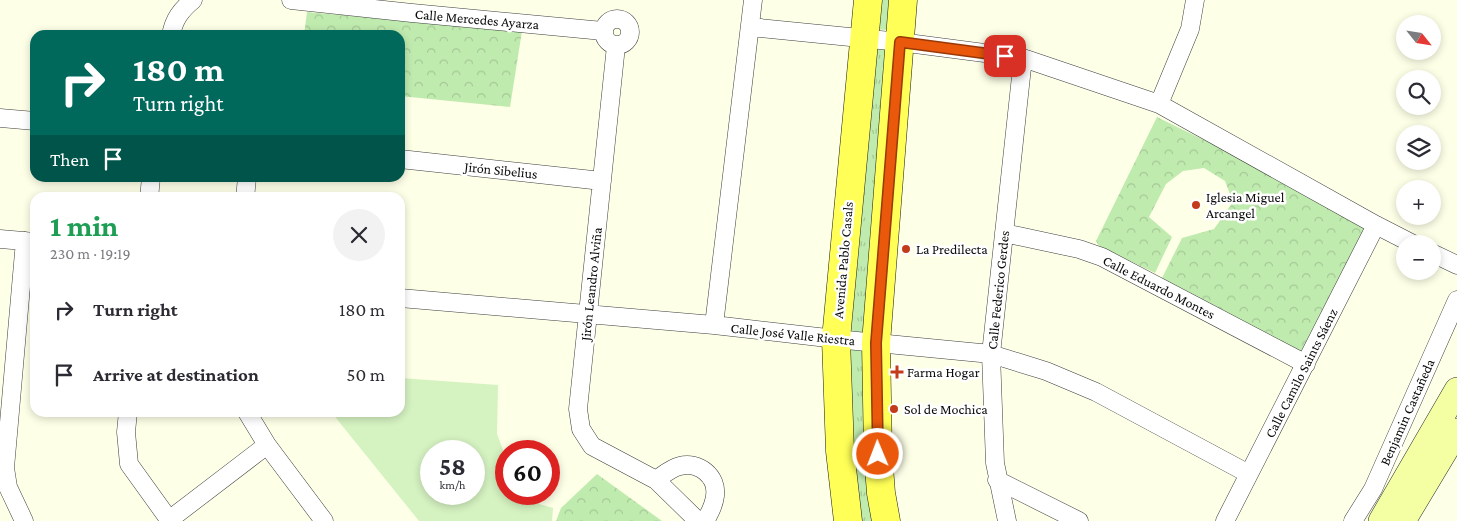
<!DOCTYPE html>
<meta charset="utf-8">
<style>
:root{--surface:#fff;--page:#f2f2f3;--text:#2b2b33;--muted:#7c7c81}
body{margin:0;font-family:"Crimson Pro",serif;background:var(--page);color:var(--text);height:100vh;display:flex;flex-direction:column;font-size:19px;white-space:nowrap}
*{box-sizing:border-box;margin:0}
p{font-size:16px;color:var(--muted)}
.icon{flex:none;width:28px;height:28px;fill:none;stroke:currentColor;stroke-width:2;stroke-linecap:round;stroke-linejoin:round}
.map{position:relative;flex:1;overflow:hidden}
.drawer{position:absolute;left:30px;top:192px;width:375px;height:225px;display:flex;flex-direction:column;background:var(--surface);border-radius:15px;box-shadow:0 2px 8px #0003}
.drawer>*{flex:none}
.hud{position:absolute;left:30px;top:30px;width:375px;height:152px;border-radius:15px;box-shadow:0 2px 8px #0003;background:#00695c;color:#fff;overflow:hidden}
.needle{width:32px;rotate:120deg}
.controls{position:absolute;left:1396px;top:15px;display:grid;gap:10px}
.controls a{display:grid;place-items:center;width:45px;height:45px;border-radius:50%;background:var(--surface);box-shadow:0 2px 8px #0003;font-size:25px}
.speed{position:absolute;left:420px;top:440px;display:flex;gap:10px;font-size:25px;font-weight:700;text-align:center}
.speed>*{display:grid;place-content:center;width:65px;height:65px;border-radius:50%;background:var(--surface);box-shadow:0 2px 8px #0003;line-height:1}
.speed small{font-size:12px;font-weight:400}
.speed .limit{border:8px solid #d22;background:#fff;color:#111}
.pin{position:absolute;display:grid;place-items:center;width:42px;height:42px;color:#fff;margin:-21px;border-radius:10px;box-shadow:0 2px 8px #0006}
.me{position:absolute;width:55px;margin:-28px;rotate:359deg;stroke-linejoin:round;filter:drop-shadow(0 0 4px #0008)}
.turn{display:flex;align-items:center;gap:18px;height:105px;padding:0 20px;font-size:22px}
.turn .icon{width:65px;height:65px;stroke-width:2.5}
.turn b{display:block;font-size:35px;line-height:42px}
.then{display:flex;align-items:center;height:48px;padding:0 20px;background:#0003;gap:10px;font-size:19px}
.round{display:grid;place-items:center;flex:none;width:52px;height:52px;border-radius:26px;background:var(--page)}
.head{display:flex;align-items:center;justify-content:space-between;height:85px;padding:0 20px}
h1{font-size:30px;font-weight:700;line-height:38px;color:#1e9e55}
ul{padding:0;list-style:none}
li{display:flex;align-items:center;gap:15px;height:65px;padding:0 20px}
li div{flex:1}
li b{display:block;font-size:19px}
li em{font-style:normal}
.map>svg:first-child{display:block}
</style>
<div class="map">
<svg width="1457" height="521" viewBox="0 0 1457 521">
<defs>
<pattern id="grass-tufts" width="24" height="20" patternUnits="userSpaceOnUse" patternTransform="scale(1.25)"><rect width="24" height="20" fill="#c0ebaf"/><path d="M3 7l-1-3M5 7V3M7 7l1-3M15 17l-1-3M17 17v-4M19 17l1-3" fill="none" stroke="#a4c895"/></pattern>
<pattern id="park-crowns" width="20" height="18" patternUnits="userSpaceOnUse" patternTransform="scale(1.25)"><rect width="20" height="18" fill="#c0ebaf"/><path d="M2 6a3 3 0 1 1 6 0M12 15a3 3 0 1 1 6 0" fill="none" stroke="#a4c895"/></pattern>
</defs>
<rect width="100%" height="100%" fill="#feffe7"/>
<path fill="url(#grass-tufts)" d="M877,0H901L898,31L875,29Z
M874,46L894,48L871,334L851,333Z
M847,343L872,345L877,521H859L854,491Z"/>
<path fill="url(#park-crowns)" d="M307,12L522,31L510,107L400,96V35H304Z
M1157,117L1373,223L1307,359L1158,286L1182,238L1214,229L1233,202L1225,181L1204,168L1183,171L1166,184L1149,217L1172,237L1155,273L1099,246L1096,241Z
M597,474L662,521H556L561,508Z"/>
<path fill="#d5f2c1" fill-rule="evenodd" d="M400,378L498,385L497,434L506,458V494H529L539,504L553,508L552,521H419L332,413L400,412ZM474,451V494H431V451Z"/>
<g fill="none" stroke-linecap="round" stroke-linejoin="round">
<g stroke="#3d3d3d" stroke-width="19">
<path id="street" d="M291,0L412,13L603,31
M604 32a13 13 0 1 1 26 0a13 13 0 1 1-26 0Z
M750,27L900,42L1023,58L1159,104L1376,225L1413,244
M171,35C174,19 181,10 193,0
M616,46L578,409L581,429L592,446L656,480L698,521
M1159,104L1190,29L1195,0
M0,118L35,121
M400,159L602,181
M149,198L151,178
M245,198L247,178
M1004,233L1079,249L1102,257L1306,364
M0,239L35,242
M1432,253L1457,265
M400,298L714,325L836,339L991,354L1046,371L1096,392L1249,474
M714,325L753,0
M128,412L126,432L129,464L170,521
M247,412L267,445L324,521
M656,480C663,475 671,468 680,466C698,461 718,476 715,496C714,504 710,513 705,521
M997,480L1079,521
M169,520L267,445
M24,521L8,487L5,468L25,241
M1007,521L995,463L991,354L1023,58
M1225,521L1376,225
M1353,521L1373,489L1457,300"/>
</g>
<g stroke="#2c2c2c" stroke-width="26">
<path id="secondary" d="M1381,521L1457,390
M1403,521L1457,431"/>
</g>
<g stroke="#1b1b1b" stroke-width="29">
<path id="primary" d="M848,521L840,451L836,339L868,0
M886,521L881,493L878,454L876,343L903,0"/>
</g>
<use href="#street" stroke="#fff" stroke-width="18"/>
<use href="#secondary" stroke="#f3ffa2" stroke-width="25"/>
<use href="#primary" stroke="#ffff57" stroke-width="28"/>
</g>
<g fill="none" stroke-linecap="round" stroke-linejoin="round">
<g stroke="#983908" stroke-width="12">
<path id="route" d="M878,454L876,343L900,42L1005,56"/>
</g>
<use href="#route" stroke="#ea580c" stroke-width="9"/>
</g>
<g fill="#c23b1a" stroke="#fff" stroke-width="2">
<circle cx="1196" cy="205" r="5"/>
<circle cx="906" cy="249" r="5"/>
<path d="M894.5 364.5h5v5h5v5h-5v5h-5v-5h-5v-5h5z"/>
<circle cx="894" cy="409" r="5"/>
</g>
<g text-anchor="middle" stroke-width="5" stroke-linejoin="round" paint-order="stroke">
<g font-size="14" fill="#0a0a0a" stroke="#fff">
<text transform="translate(477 19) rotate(5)" y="5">Calle Mercedes Ayarza</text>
<text transform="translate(501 170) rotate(6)" y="5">Jirón Sibelius</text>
<text transform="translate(843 260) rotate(-85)" y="5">Avenida Pablo Casals</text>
<text transform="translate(591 284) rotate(-84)" y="5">Jirón Leandro Alviña</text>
<text transform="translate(1159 287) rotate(27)" y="5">Calle Eduardo Montes</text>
<text transform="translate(998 290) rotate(-84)" y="5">Calle Federico Gerdes</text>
<text transform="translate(793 334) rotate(6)" y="5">Calle José Valle Riestra</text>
<text transform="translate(1301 373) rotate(-63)" y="5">Calle Camilo Saints Sáenz</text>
<text transform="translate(1407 412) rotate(-66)" y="5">Benjamin Castañeda</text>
</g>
<g font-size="14" fill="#0a0a0a" stroke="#fff" text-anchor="start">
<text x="1206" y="202">Iglesia Miguel<tspan x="1206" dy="16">Arcangel</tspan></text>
<text x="916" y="254">La Predilecta</text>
<text x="907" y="377">Farma Hogar</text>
<text x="904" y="414">Sol de Mochica</text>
</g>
</g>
</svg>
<div class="controls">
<a><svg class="needle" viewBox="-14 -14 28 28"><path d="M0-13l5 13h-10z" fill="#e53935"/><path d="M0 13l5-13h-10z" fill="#7c7c81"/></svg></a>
<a><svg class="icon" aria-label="search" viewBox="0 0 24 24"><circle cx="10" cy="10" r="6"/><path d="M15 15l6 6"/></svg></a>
<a><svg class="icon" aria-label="layers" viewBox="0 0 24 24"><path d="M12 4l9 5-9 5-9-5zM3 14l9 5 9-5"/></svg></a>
<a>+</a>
<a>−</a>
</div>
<div class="speed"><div>58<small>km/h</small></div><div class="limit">60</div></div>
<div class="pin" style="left:1005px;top:56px;background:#d93025"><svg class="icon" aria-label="arrive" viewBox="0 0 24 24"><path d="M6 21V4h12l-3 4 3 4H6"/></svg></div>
<svg class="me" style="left:878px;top:454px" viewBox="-20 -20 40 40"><circle r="17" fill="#ea580c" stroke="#fff" stroke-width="3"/><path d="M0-11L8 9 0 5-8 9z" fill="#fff"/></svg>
<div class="hud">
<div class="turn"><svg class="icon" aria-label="right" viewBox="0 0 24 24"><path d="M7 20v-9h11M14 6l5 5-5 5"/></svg><div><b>180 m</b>Turn right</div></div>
<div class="then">Then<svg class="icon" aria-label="arrive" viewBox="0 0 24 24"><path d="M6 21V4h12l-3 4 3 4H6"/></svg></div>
</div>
<section class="drawer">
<div class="head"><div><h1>1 min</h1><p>230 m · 19:19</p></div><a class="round"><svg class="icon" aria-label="close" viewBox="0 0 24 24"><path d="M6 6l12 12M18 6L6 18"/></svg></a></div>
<ul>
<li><svg class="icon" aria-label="right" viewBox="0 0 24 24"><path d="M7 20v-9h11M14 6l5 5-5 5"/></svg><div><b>Turn right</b></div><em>180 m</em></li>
<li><svg class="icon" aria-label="arrive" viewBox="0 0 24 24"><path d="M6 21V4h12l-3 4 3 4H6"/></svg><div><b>Arrive at destination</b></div><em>50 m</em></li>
</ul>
</section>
</div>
